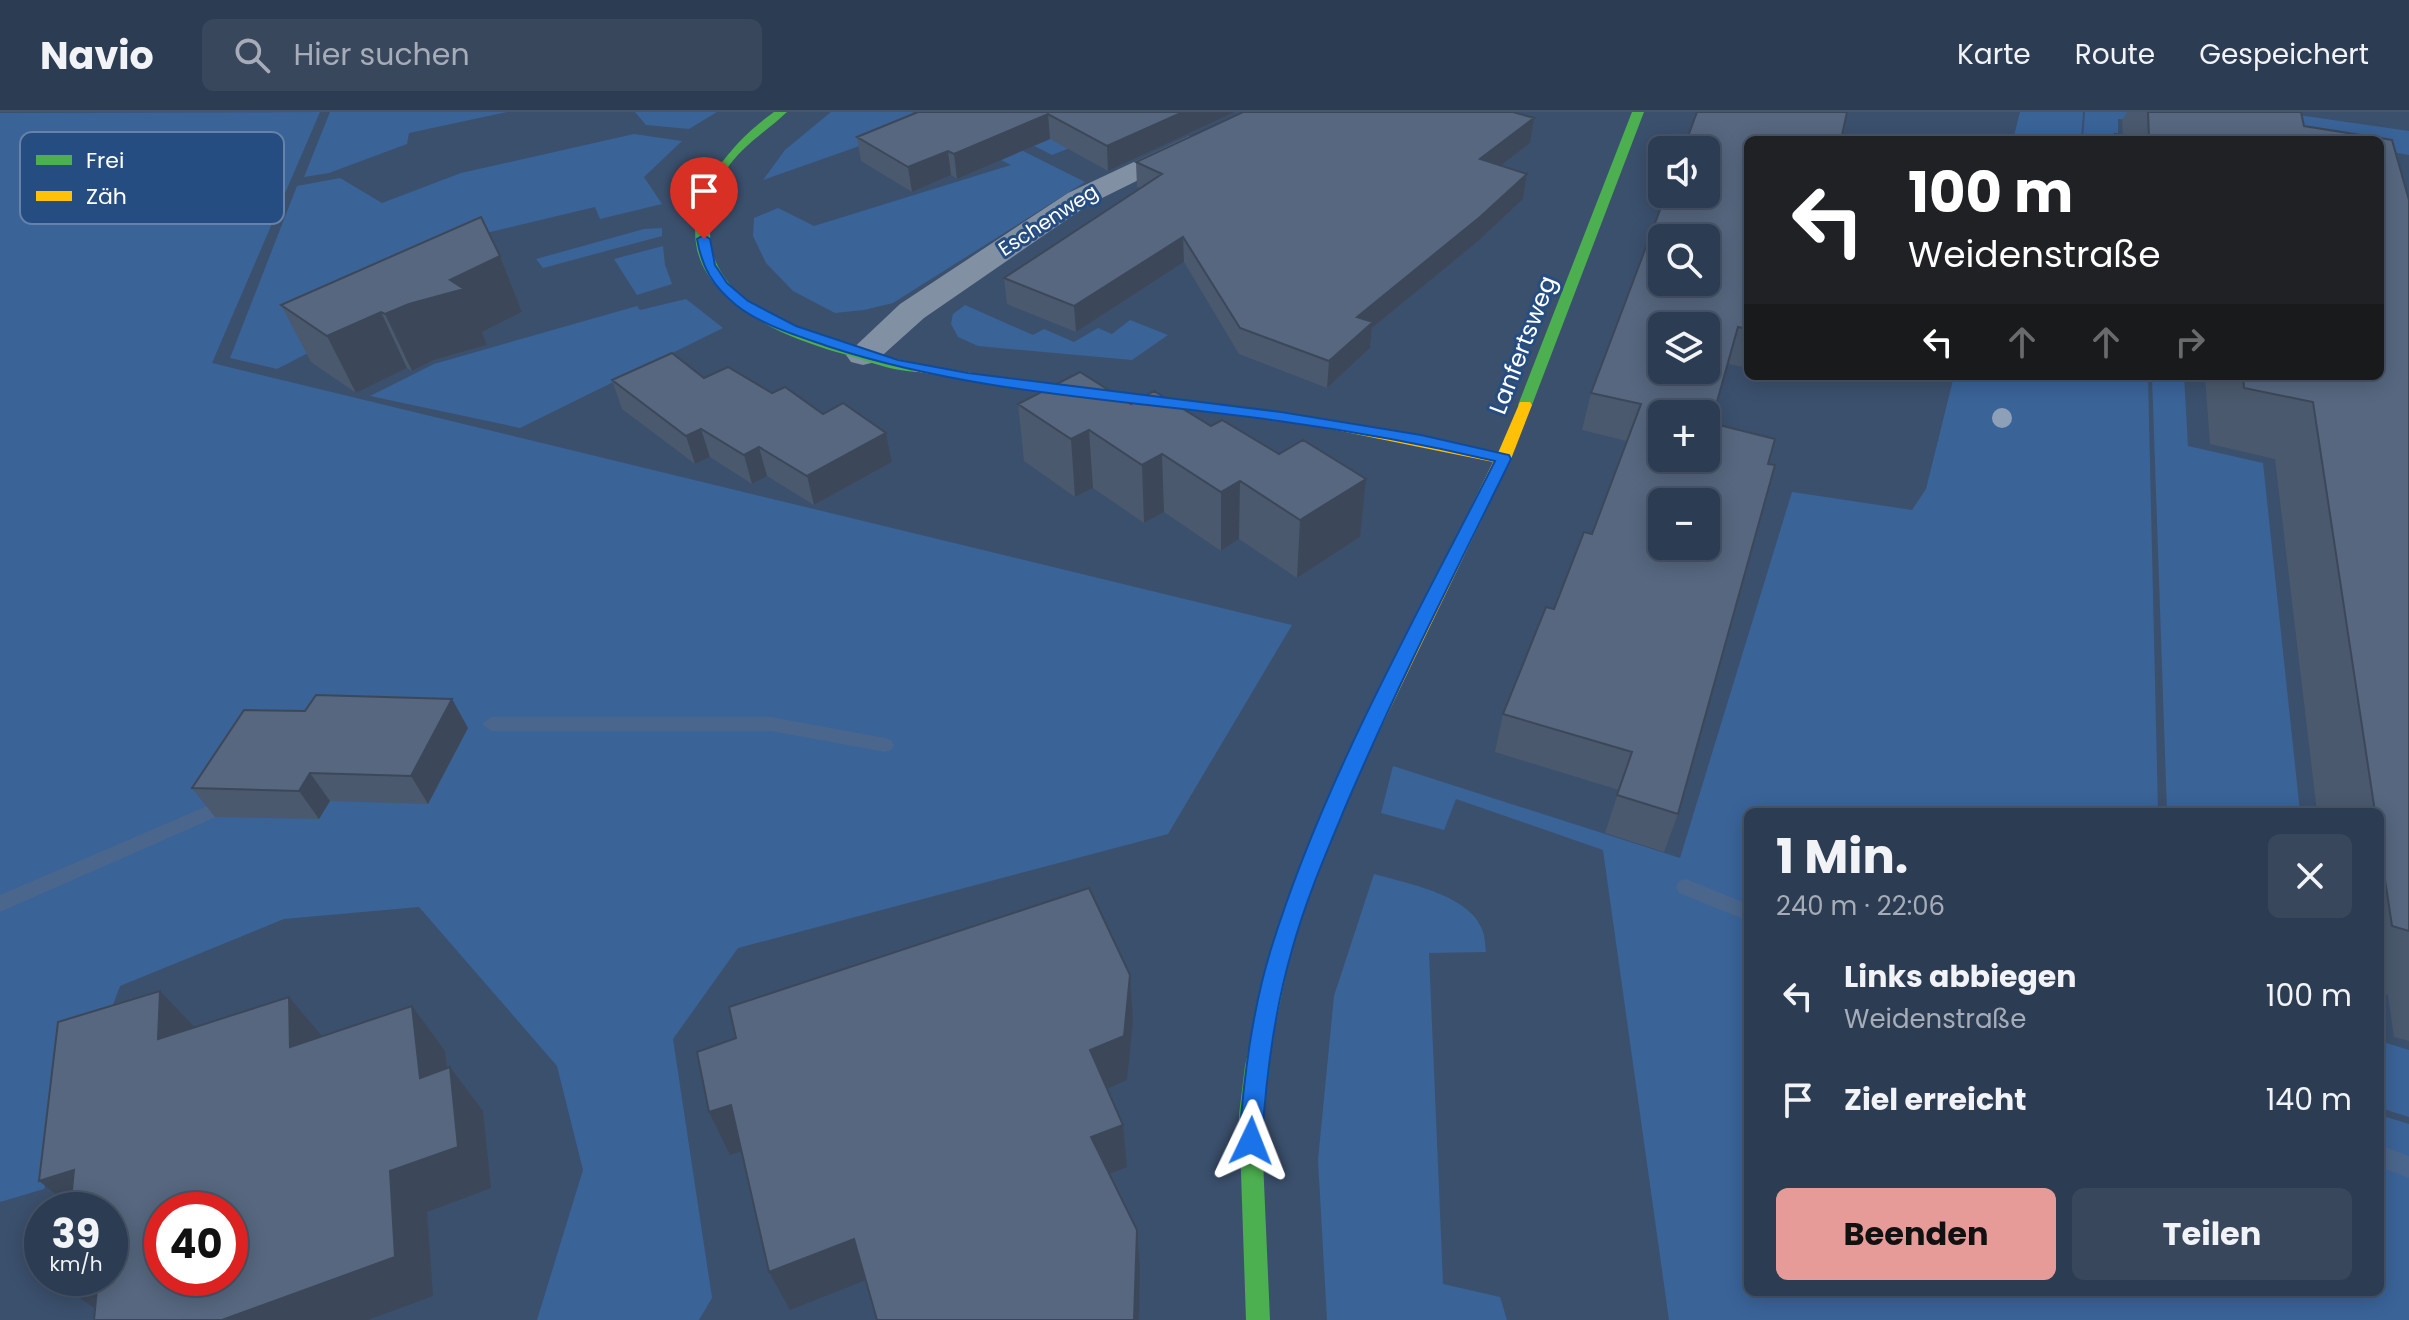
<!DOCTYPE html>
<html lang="de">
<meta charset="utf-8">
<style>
:root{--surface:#2c3c52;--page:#38475c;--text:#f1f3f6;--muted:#a6adb8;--line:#485669;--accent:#e69b98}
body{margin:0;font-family:Poppins,sans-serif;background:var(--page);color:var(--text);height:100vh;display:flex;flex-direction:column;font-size:30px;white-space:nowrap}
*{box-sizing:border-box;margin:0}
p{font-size:26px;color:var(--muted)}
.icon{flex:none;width:44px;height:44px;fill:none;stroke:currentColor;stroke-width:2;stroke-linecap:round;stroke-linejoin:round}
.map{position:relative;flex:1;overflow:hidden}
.side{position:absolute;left:1744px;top:696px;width:640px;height:488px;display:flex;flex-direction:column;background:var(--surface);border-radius:12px;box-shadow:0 4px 20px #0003,0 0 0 2px var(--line)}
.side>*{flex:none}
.hud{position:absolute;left:1744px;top:24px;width:640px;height:244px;border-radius:12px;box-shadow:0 4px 20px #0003,0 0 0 2px var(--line);background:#202124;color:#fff;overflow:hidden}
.tools{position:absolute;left:1648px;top:24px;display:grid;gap:16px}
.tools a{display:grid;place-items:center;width:72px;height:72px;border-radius:12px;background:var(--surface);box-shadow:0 4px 20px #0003,0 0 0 2px var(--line);font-size:40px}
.speed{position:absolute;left:24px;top:1080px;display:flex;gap:16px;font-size:40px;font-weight:700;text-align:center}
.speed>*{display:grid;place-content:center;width:104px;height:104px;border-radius:50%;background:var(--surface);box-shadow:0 4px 20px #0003,0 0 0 2px var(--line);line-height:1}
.speed small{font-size:20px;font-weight:400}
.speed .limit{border:12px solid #d22;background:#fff;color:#111}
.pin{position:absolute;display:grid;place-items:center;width:68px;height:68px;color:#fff;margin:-82px -34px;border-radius:50% 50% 50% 0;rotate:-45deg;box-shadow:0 0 8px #0007}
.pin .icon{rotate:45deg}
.me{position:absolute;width:88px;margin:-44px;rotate:2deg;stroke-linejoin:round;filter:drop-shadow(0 0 6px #0008)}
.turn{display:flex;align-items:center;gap:28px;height:168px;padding:0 32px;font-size:36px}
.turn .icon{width:104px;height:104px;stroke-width:2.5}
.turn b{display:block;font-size:56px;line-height:68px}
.lanes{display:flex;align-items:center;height:76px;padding:0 32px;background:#0003;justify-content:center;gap:40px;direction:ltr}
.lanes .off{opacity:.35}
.round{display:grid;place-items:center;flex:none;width:84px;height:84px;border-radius:12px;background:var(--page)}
.head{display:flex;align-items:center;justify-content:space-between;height:136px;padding:0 32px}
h1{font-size:48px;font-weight:700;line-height:60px}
.button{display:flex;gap:16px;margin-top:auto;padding:16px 32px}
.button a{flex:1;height:92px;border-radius:12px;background:var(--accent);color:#111;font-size:32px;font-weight:700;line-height:92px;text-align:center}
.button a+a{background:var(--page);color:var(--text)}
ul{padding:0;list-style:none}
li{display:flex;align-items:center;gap:24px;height:104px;padding:0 32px}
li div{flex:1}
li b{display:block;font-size:30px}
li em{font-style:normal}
header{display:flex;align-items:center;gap:48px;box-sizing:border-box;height:112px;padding:0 40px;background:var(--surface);border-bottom:2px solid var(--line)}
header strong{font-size:38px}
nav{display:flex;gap:44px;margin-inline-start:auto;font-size:28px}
.search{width:560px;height:72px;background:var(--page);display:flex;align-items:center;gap:20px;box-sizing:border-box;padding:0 28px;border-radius:12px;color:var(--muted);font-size:30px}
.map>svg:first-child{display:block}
</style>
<header>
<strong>Navio</strong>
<div class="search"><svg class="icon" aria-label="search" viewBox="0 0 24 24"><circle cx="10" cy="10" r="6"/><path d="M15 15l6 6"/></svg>Hier suchen</div>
<nav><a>Karte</a><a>Route</a><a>Gespeichert</a></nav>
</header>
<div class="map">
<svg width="2409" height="1208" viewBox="0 0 2409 1208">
<rect width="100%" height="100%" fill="#3b506d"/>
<path fill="#3a6398" d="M320,0L212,251L1292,513L1168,722L738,836L673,927L712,1186L699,1208H537L583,1058L557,954L419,795L284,807L120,874L44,1077L0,1090V1Z
M330,0H507L409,21L407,32L329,61L304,65Z
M635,0H717L689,17L646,13Z
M831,0H912L924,6L939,0H1162L1052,43L1013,23L868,31L763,68L785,38Z
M2020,0H2083L2081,28H2013Z
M2085,0H2129V8L2118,7V28H2083Z
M2277,0L2409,19V43L2380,38V28H2284Z
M634,22L682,29L644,65L662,92L600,107L595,95L390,144L405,180L370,209L277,257L230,246L297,74L340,66L382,91L461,61Z
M1009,32L1085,70L893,191L864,198L835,201L793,179L766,151L753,124L754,106L778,96L814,114L1011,53L987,41Z
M662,116V124L543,156L536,147L644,117Z
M663,134L665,153L672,172L637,183L614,147Z
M686,187L723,216L520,316L370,284L434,252L637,194L640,198Z
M965,193L1033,223L1044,217L1074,230L1098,216L1112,222L1130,208L1168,223L1132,248L978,234L958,225L951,212L953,202Z
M1954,264H2148L2158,700H1748V1180H2380V1003L2409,1012V1208H1669L1603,738L1456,687L1444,718L1381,701L1393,654L1680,746L1792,380L1912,398L1926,377Z
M2152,264H2184L2188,334L2263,351L2300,700H2167Z
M1374,762C1406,771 1466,782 1481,815C1485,822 1485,833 1486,840L1429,841L1443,1172L1500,1185L1507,1208H1327L1318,1048L1334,884Z
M2380,929L2409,938V1005L2380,996Z"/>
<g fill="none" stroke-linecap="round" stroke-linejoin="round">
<path fill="#4a668c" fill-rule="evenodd" d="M491,605H771L885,626L891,628L894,633L891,638L885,640L771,619H491L482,612Z
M207,694L214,696L217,701L214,706L0,800V783Z
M1686,767L1748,792V809L1679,781L1676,775L1679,769Z
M2380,1033L2409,1044V1066L2380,1055Z"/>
<path fill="#8190a3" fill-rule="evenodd" d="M1189,24L1199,26L1203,32L1199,38L1088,93L924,206L875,250L863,253L851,250L846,243L900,192L1068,81Z"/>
<path fill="#4caf50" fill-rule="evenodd" d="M774,0H787C766,20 741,34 725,60C714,78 710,98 710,119C709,210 855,237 923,253V259C902,263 861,247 840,241C798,229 752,211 721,179C660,117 719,39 774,0Z
M1632,0H1644L1532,293L1530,296H1520L1518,293Z
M1356,642L1363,644L1365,649L1318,760L1291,838L1267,954L1261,1002L1270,1208H1246L1239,1002L1245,954L1271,838L1298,760L1347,649L1349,644Z"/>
<path fill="#ffc107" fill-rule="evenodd" d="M918,252L1002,266L1306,304L1498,341L1520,290H1530L1532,293L1511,347L1365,649L1363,654H1349L1347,649L1493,350L1306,312L1002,274L913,259L911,256Z"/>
</g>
<circle fill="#8ea0b8" cx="2002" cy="306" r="10"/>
<path fill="#4a596d" d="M918,0H1235L1108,59L1050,27L957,67L951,63L912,80L861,49L857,25Z
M2127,0H2301L2304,14L2392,28L2409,88V929L2394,925L2388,883L2380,881V700H2317L2275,347L2210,332L2205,264H2380V28H2112L2115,22L2123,24L2122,9Z
M1748,28V256L1728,252L1711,311L1768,352L1678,702L1664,740L1605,721L1619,678L1495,640L1503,602L1554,497L1592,422L1627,329L1582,318L1591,281Z
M1530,31L1500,54L1527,62L1523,87L1476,131L1372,216L1370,236L1327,276L1239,242L1184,150L1076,220L1007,192L1004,166L1140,76L1137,75L1136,50Z
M500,144L522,200L482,220L487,233L434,248L412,259L407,256L356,281L311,250L281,193Z
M704,266L772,281L823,302L886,321L892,350L814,393L767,364L752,372L710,345L695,352L622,297L612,268Z
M1018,292H1131L1360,425L1297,466L1239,427L1221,439L1164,400L1144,411L1093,376L1075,385L1024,349Z
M452,587L468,616L428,692L330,689L319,707L215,705L192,676L305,599Z"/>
<path fill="#3c4859" d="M1183,0H1235L1108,59L1107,34Z
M1048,2L1050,27L957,67L954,42Z
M1534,6L1530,31L1477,72L1480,47Z
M948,39L951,63L912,80L908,55Z
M1527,62L1523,87L1476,131L1372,216L1370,236L1327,276L1329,249L1357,205Z
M1183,125L1184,150L1076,220L1074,194Z
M500,144L522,200L482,220L487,233L434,248L412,259L385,202L450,168Z
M381,200L407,256L356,281L327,224Z
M701,317L710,345L695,352L686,324Z
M1089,318L1093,376L1075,385L1071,327Z
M886,321L892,350L814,393L807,364Z
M759,335L767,364L752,372L744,343Z
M1162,342L1164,400L1144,411L1142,353Z
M1366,367L1360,425L1297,466L1300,408Z
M1240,369L1239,427L1221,439V380Z
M452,587L468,616L428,692L411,664Z
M310,661L330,689L319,707L299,679Z
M1130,863L1133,909L1127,968L1095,982L1090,938Z
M160,879L203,924L158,927Z
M289,885L327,930L290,935Z
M412,894L445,939L453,1010L420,966Z
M450,955L483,999L491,1076L427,1100L433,1184L368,1208H222Z
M731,993L752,1036L730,1043L709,1000Z
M1123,1013L1127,1055L1096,1067L1091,1025Z
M74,1058L76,1098L39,1069Z
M1137,1118L1140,1157L1139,1208H1134Z
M854,1127L871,1166L790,1198L769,1160Z
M88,1166H103L111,1208L63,1174Z"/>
<path fill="#56677f" stroke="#3c4859" stroke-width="2" fill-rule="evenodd" d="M918,0H1183L1107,34L1048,2L954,42L948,39L908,55L857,25Z
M1243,0H1513L1534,6L1480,47L1527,62L1480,105L1357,205L1373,210L1329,249L1240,216L1183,125L1074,194L1004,166L1162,62L1136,50Z
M1697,0H1847L1841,28H1748V217L1738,215L1711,311L1775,327L1768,352L1775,353L1678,702L1617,683L1632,640L1503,602L1546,495L1554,497L1584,420L1592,422L1641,292L1591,281L1666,82H1706V38H1683ZM1662,126H1706V170H1662ZM1662,214H1706V258H1662ZM1662,302H1706V346H1662ZM1662,390H1706V434H1662Z
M2148,0H2301L2304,14L2392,28L2409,88V819L2392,814L2380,735V700H2375L2313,290L2244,276L2243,264H2380V28H2115V22L2149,28Z
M481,105L500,144L450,168L464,177L409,192L385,202L381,200L327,224L281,193Z
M672,241L704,266L728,255L772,281L785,275L823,302L843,291L886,321L807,364L759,335L744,343L701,317L686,324L612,268Z
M1080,260L1131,292L1154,279L1211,314L1222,308L1279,342L1303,328L1366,367L1300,408L1240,369L1221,380L1162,342L1142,353L1089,318L1071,327L1018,292Z
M316,583L452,587L411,664L310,661L299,679L192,676L244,598L305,599Z
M1089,776L1130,863L1124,924L1090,938L1123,1013L1091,1025L1137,1118L1134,1208H877L854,1127L769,1160L731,993L709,1000L697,940L736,926L729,895Z
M160,879L158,927L289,885L290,935L412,894L420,966L450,955L458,1035L390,1059L395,1145L222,1208H94L98,1166H110V1098H70L74,1058L39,1069L58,910ZM162,1098H230V1166H162Z
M64,1166H88L63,1174Z"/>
<path fill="#1a73e8" stroke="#114b97" stroke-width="2" d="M704,123L710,127L715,153L727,171L748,189L796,214L898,248L968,261L1281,300L1421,323L1509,343L1511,347C1455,461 1397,574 1347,691C1327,739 1306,787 1292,838C1274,900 1266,964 1262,1029L1259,1036L1251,1039L1243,1036L1239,1029C1244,964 1252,899 1271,837C1324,666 1415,508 1495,349C1423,332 1352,319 1279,309C1130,288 974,282 830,235C798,224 763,214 736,193C713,174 702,156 697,127Z"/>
<g text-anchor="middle" stroke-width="6" stroke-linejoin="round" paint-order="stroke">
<g font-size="20" fill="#fff" stroke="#264d82">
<text transform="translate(1048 108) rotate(-33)" y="7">Eschenweg</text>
</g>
<g font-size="24" fill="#fff" stroke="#264d82">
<text transform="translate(1523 233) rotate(-69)" y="8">Lanfertsweg</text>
</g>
</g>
<rect x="20" y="20" width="264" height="92" rx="12" fill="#264d82" stroke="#6782a8" stroke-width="2"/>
<rect x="36" y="43" width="36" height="10" fill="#4caf50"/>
<rect x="36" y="79" width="36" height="10" fill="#ffc107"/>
<g font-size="22" fill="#fff">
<text x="86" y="56">Frei</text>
<text x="86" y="92">Zäh</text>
</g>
</svg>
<div class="tools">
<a><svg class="icon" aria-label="sound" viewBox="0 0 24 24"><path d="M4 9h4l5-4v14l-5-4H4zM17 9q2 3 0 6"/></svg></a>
<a><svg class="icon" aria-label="search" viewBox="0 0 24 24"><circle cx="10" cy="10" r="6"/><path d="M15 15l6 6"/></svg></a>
<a><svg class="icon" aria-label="layers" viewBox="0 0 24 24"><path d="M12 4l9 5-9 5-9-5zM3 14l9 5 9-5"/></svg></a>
<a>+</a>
<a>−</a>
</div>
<div class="speed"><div>39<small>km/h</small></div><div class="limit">40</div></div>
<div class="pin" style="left:704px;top:127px;background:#d93025"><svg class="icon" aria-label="arrive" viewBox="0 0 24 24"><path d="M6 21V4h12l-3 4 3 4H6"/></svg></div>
<svg class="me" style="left:1251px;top:1029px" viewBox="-20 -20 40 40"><path d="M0-17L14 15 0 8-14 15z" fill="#1a73e8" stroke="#fff" stroke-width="4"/></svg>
<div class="hud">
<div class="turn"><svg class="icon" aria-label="left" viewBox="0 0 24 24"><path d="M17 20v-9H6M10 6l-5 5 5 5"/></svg><div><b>100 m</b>Weidenstraße</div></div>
<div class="lanes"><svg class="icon" aria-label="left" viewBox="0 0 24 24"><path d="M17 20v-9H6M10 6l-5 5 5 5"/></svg><svg class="icon off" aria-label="ahead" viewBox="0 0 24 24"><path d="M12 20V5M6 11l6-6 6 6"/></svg><svg class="icon off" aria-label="ahead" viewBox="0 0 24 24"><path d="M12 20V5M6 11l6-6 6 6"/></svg><svg class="icon off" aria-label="right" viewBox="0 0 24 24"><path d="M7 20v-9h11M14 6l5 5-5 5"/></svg></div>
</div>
<section class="side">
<div class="head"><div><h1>1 Min.</h1><p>240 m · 22:06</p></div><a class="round"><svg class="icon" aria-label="close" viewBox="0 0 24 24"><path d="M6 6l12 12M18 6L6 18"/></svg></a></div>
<ul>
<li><svg class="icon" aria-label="left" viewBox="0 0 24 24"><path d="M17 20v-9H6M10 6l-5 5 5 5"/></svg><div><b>Links abbiegen</b><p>Weidenstraße</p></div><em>100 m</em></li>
<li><svg class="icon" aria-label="arrive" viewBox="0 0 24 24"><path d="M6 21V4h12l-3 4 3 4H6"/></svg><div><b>Ziel erreicht</b></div><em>140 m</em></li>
</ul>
<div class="button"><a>Beenden</a><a>Teilen</a></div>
</section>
</div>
